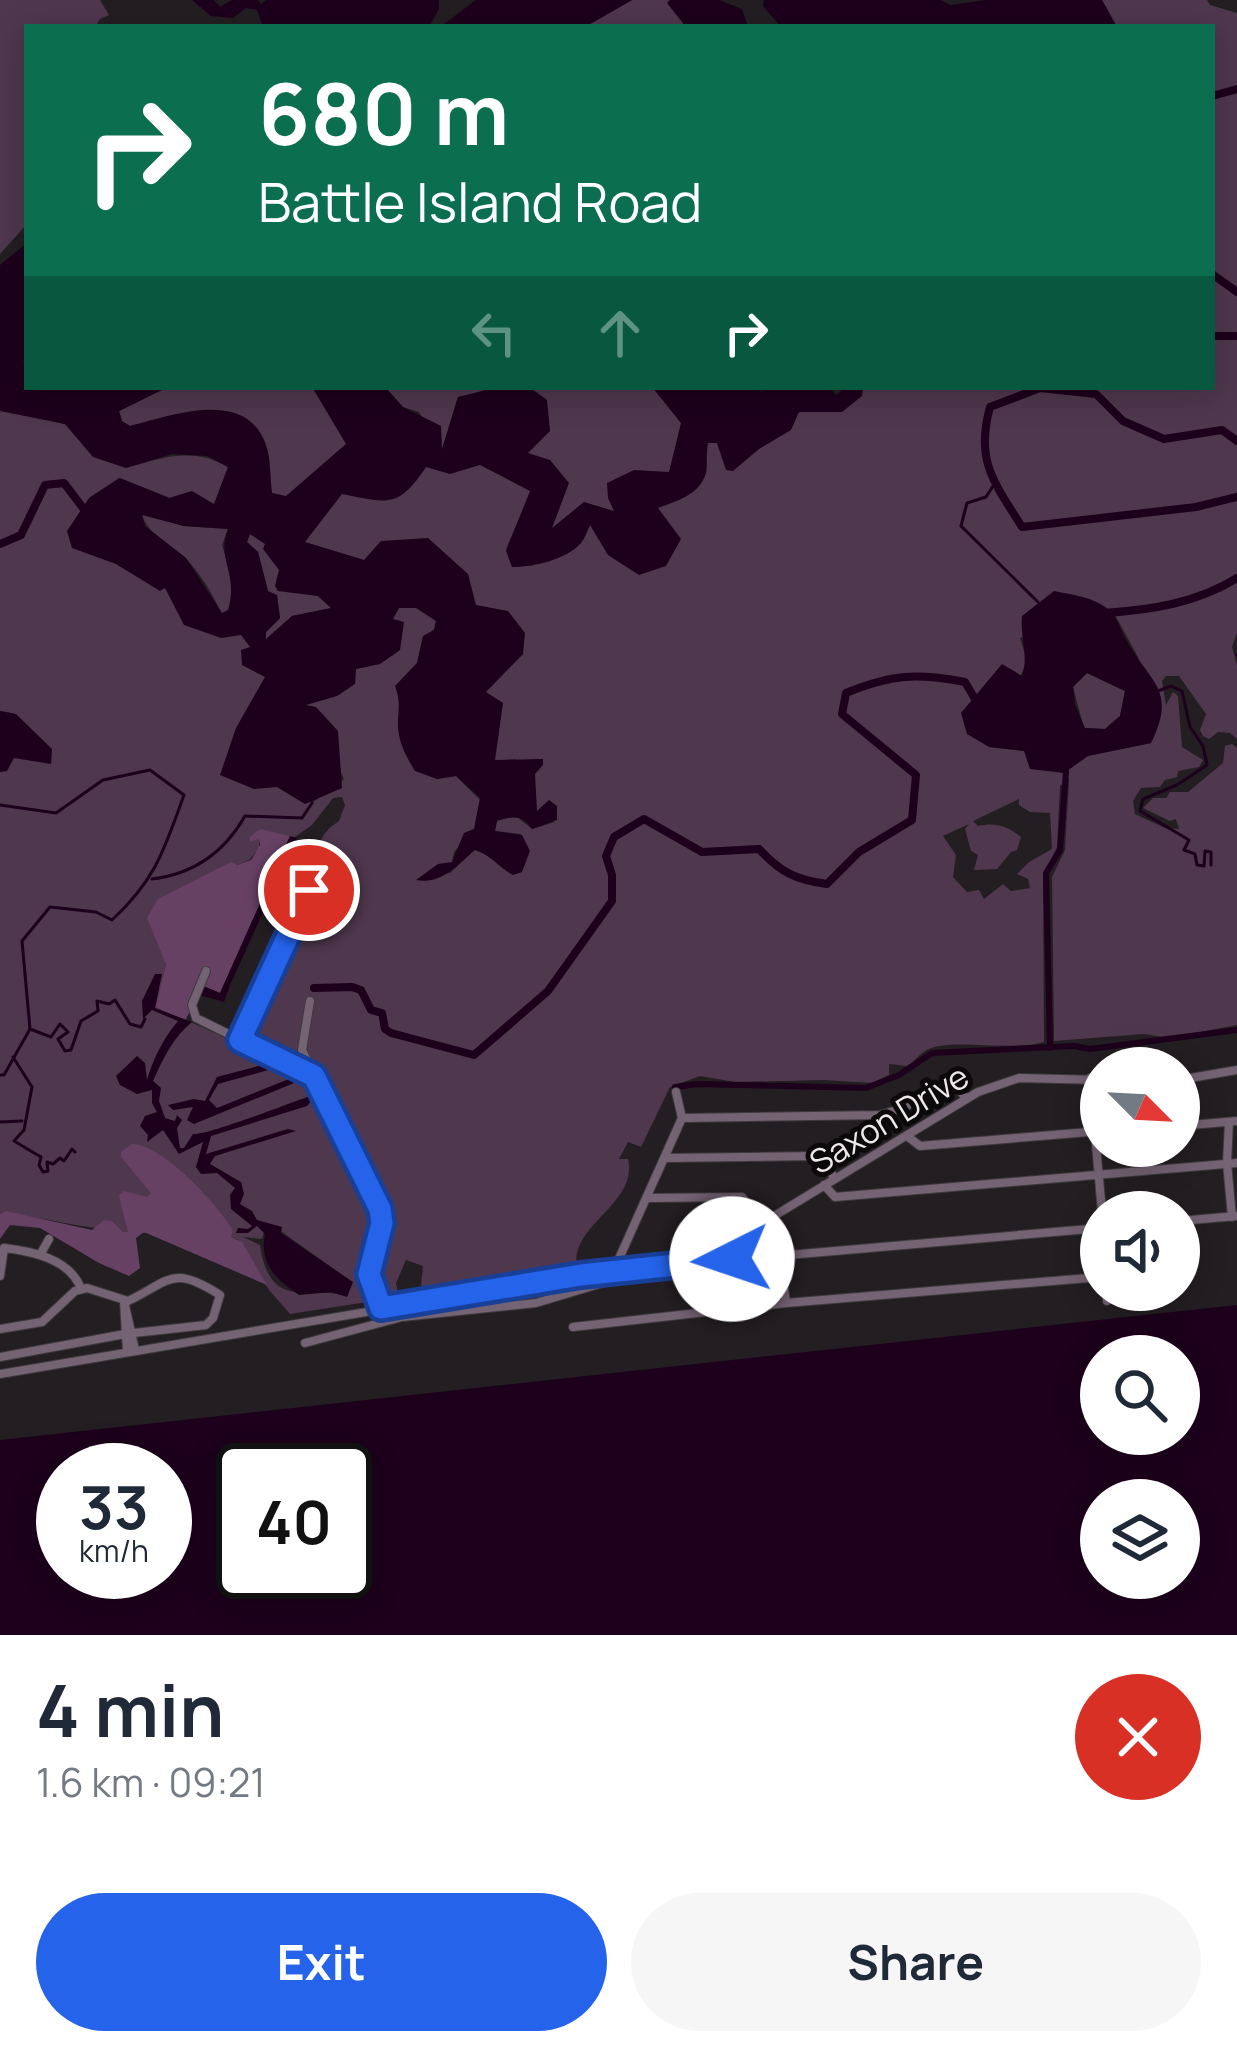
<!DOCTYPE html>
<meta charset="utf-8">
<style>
:root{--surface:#fff;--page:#f6f6f7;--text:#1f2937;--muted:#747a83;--accent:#2563eb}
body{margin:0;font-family:Manrope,sans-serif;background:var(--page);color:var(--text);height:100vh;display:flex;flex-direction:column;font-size:45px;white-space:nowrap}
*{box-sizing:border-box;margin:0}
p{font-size:39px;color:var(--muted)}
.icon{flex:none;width:66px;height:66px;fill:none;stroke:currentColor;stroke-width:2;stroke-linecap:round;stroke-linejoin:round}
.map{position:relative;height:1635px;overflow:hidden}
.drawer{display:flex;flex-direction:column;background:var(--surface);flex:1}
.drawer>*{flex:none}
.banner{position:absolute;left:24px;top:24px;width:1191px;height:366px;border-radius:0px;box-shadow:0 6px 30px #0003;background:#0b6e4f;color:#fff;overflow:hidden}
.needle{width:78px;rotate:114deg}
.tools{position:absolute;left:1080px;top:1047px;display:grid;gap:24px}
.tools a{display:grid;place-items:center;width:120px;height:120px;border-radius:50%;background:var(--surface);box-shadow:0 6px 30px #0003;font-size:60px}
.speed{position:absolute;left:36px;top:1443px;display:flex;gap:24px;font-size:60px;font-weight:700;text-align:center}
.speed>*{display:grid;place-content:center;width:156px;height:156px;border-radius:50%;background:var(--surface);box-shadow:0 6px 30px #0003;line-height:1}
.speed small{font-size:30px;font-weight:400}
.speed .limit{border:6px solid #111;border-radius:18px;background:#fff;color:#111}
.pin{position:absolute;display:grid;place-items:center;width:102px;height:102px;color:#fff;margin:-51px;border:6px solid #fff;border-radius:50%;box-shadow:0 3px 12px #0007}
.me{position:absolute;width:132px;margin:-66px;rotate:266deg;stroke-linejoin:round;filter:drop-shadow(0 0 9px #0008)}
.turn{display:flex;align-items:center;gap:42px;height:252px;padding:0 36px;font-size:54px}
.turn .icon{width:156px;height:156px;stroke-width:2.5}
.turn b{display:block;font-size:84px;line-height:102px}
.lanes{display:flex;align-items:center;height:114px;padding:0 36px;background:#0003;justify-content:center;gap:60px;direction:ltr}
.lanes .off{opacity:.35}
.round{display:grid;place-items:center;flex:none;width:126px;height:126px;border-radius:63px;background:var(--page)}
.summary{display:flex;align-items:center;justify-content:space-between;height:204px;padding:0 36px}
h1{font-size:72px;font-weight:700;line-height:90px}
.button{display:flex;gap:24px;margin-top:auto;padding:24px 36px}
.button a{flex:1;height:138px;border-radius:72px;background:var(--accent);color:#fff;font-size:48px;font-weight:700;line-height:138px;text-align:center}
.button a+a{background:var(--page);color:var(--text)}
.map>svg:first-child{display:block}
</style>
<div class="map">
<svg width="1237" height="1635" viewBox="0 0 1237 1635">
<rect width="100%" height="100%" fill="#231e22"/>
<path fill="#4f374d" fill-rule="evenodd" d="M0,0H100L109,15L100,19L95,27H27V224L0,254Z
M632,0H670L668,2L686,27H585Z
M1102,0H1207L1210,5L1237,13V633L1232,647L1237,665V739L1230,733L1218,732L1209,739L1203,736L1200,730L1206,714L1179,676H1166L1162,681L1166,705L1173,692L1178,696L1182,747L1203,760L1199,767L1178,771L1177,777L1165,780L1160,787L1141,788L1133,801L1135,814L1165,828L1179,829L1176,819L1170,821L1143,808L1153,798H1166L1170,792H1188L1223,763L1225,746L1232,744L1237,748V1025L1169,1038L1144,1034L1054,1041L1052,877L1065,850L1069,778L1060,786L1057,847L1043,876L1044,1042C1009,1052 954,1038 929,1049C918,1054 917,1060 907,1066L889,1064V1075L873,1083L823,1080L735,1082L700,1076L670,1087L641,1147L628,1142L619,1159H628C639,1204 568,1225 577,1268L420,1295L423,1266L406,1260L396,1283L399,1297L290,1314L269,1290L238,1240L231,1237L123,1232L117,1227C75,1233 39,1208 0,1221V772L7,770L16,714L0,711V408L68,425L133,466C167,456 196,448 228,467L214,505L170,498L119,478L89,498L113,553L240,630L266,672L269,777L312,803L344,779L338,766V735L303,705L355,669L379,664L399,651L403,626L392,619L399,608L414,605L437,619L434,629L423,638L417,663L397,685L401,693L398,728L437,779L456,776L480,800L474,830L454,852L452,862L422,876L450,873L475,849C492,856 498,866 512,874L520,872L524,839L520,834L495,831L497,820L516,816L532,829L555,822L536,817L516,759L495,761L475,606L360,559L304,542L342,490L420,464L478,463L531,491L506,549L531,566L577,546L590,525L664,567L678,544L657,508L706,469L708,441L862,393L863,387H1212V27H1117ZM1114,613L1138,657L1151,743L1087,756L1064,773L1024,751L989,747L1027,661L1020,638ZM342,797L345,805L339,821C319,834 320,844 311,864C305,875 294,889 285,898L287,909L297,914L278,969L270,975L244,1039L312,1071L385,1207V1224L328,1105L305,1073L157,1007L166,964L237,865L249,860L259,848V838L251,839L258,829L292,839L312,825L333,798ZM1019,799V805L1030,812L1050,813L1052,849L1029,862L1017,874L1028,879L1030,888L1011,891L1003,884L984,899L979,890L967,892L953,877L956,855L943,836L969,824L965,829L971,851L978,855L974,870L997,869L1011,852L1017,850L1021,837C1007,826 996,822 978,826L973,821ZM264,1232H282L352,1282L347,1296C308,1285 270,1312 260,1245L243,1237L262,1239Z
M168,387H313L350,445L288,498L272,493L265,442L162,420L130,426L122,422L119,411Z
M385,387H504L458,397L442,450L419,412L403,407Z
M530,387H653L682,423L669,473L613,504L615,512L592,505L520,552L566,486L556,468L527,453L538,393Z
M142,514L184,526L228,529L222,545L235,587L229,610L222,614C213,595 203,578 190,563C175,545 148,537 142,514Z
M250,534L266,544L295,591L318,596L332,608L292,616L266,640V632L280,618L277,596L268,592L258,552L247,542Z
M1087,673L1125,691L1120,716L1105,729L1084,728L1073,687Z"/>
<path fill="#674164" d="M259,829L290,836L282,855L220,993L203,986L185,1021L156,1007L166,964L147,918L158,899L231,862L237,865L251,860L260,845L259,839L250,842L249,838Z
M132,1144C162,1144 216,1203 233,1230L231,1237L242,1242L267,1285L144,1232L136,1238L140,1268L129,1276L99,1263L40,1228L10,1225L0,1239V1214L6,1211L92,1230L104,1220L112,1221L123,1232H128L119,1196L124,1191L147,1197L151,1193L121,1157V1152Z"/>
<path fill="#1d001c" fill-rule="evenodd" d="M192,0H214L220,7L232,0H258L261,4L266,0H439V9L429,27H263L257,10L246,8L233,18L211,16Z
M476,0H632L585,27H440Z
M670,0H719L742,9L748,27H686L667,3Z
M764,0H940L951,5L985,0H1102L1117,27H781L763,6Z
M27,243V355L23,362L27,363V387H168L119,411L122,421L130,426C171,416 246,387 266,445C271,459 270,478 272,493L286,496L346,444L312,387H385L403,407L441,426L442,449L458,397C493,390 516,375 547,400L550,431L528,453L550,460L569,483L552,528L584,502L614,511L608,498L607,483L634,470L669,472L681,423L652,387H760L761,392L768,387H829L836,395L846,387H863L862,396L842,412H799L791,430L759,449L733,471L726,470L717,443H708C705,453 708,464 706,473C700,495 676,501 658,508L681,539L666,566L639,575L608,555L590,525C587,531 585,538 581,543C566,560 533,567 512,567L506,551L530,491L480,465L450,474L426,467C398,509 388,503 342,494L305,542L364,560L381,541L428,538L468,574L476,605L508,611L525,633L523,654L486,692L503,703L495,760L543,759V765L535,774L537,811L549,800L557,806V820L532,829C522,815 513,816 497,821L495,831L522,835L530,851L522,872L513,875C497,866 494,857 475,850C457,865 442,885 416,880L438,864L452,862L464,833L474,829L480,798L456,776L437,779L415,771C407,758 398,742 398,725C398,709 401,702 395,686L417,663L423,636L434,630L436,621L416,608H399L393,619L404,622L400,650L380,664L356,669L355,684L337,696L306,705L316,707L338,731L342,788L305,804L277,787L254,789L220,775L236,728L265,677L242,665L241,650L250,647L241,635L221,638L184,625L165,588L160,591L116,564L72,548L67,531L89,498L120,478L169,498L192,491L214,504L228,467L207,456L172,454L126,468L93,457L65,424L0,411V265ZM142,515L184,526L228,529C216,560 239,573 228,610L222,613L186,558L145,526ZM250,534L265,544L263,549L279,570L275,586L278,591L318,596L331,608L292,616L266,639V632L280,618L277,595L268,591L258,552L247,542Z
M1054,591C1073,595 1093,597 1108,609C1118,617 1120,630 1127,641C1151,684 1177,690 1151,743L1088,756L1064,773L1030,769L1024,751L989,747L967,734L961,713L1002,664L1022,676C1029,656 1020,638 1022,616ZM1087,673L1125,691L1120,716L1105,729L1085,728L1075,705L1073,687Z
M0,711L16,714L52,749L51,764L14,758L7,771L0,772Z
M290,836L297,838L230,985L224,1002L199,995L203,986L220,993Z
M155,974H162L155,1008L192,1022C173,1037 163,1059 153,1081L161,1088L159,1101L165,1118L175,1121L177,1115L182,1120L177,1128L180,1148H184L193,1134C206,1136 290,1103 310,1096L299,1081L194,1124L187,1120L193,1107L173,1110L168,1105L194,1099L205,1101L217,1077L270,1063L272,1059L287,1065L218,1084L209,1100L217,1108L289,1079L301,1078L315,1097L307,1106L211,1136L206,1154L288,1129L296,1131L215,1156L210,1164L241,1182L244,1194L240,1204L252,1211L257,1220L282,1227L281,1233L353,1282L347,1297L331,1292L299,1295C276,1279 259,1264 265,1234L257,1226L248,1233H236L238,1228L248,1229L252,1226L231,1209L230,1195L235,1188L217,1173L201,1174L196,1167L203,1142L179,1154L163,1130L147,1142L148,1135L140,1126L145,1116L157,1112L152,1103V1090L137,1094L120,1085L116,1076L137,1056L145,1063L147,1080C154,1057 163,1039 178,1021L152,1010L143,1019L142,1001Z
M1237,1305V1635H0V1440ZM1101,1356H1179V1434H1101ZM63,1470H165V1572H63ZM243,1470H345V1572H243ZM1101,1500H1179V1578H1101Z"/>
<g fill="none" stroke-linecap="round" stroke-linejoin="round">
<path stroke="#1d001c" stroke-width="3" d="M995,483L986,497L967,503L961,526L1038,602
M1237,654V655
M1158,691L1171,686L1182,691L1190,727L1203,746L1207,765L1177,785L1143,799L1140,811L1189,840L1184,850L1195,854L1197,865L1204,866L1205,851L1211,852V865
M0,805L56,813L103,780L150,770L184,795C164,850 156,879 112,920L96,912L50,907L22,941L30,1029L4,1075H0
M152,879C194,874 224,853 245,816L302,818L312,803
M30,1029L51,1037L60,1024L68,1032L58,1039L65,1051L71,1050L81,1021L98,1011L97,1001L109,1004L115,1000L130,1024L141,1027L145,1019
M13,1057L32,1087L24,1130L14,1141L41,1157L39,1165L43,1172L48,1171L47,1162L53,1164L60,1158L64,1161L72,1149L75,1152
M0,1122L22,1121"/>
<path stroke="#1d001c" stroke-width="6" d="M1050,1048L1046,873L1060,850L1066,772
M675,1087L697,1084L866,1088L899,1075L932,1053L1074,1046L1090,1049L1237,1030"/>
<path stroke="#1d001c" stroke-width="8" d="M1212,96L1237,89
M1212,274L1237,292
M1212,336H1237
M1237,441L1222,430L1164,439L1123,421L1096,394L1040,388L990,407C975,461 994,482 1022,527L1196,507L1237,497
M0,544L21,535L45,485L64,483L83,508
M1104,613C1151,610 1197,603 1237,578
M314,988L352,987L361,990L371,1010L382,1013L385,1029L391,1033L474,1055L548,991L612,901V875L606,856L614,837L644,819L702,852L759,849C780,872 796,880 827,884L859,852L912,820L916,775L842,714L846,693C892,674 917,673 965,682L978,704"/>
<g stroke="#3f3a3e" stroke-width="10">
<path id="minor" d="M206,971L192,1005L196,1018L310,1074
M310,1001L302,1050L380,1209L382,1223L369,1274L381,1308
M240,1040L309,890
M1090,1078L1102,1212
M1179,1080L1237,1070
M682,1118L880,1115L903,1108L949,1081L955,1083L966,1099
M1229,1122L1227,1163L1232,1217
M1179,1126L1237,1121
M907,1136L920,1146L1101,1131
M665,1158L815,1156L823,1160L835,1179
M824,1185L835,1197L1237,1163
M647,1198L742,1197L762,1223
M1179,1221L1237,1216
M40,1255L49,1239
M780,1255L786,1303
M732,1259L733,1241L978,1092L1019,1078L1101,1080
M684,1260L731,1242
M0,1276L4,1248C32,1251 71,1260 81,1289
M1107,1290V1301
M573,1327L786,1303L1101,1277
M0,1329L42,1322L75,1291L87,1288L128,1301C170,1281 172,1264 220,1295L213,1318L206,1325L125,1334L0,1357
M305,1343L402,1317L536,1303L609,1281L682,1118L676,1092
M127,1352L124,1301L135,1350
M0,1374L615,1270L1101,1228"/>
</g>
<use href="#minor" stroke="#746373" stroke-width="8"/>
</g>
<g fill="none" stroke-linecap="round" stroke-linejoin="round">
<g stroke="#184099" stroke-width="30">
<path id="route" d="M309,890L240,1040L314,1076L380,1209L382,1223L369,1274L381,1308L581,1275L732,1259"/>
</g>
<use href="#route" stroke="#2563eb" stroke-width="21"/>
</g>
<g text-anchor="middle" stroke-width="10" stroke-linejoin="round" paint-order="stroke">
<g font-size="33" fill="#ece8eb" stroke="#0b090a">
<text transform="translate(889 1119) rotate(-31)" y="12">Saxon Drive</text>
</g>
</g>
</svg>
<div class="tools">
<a><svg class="needle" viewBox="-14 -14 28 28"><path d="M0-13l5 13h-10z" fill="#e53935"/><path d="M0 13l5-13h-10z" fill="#747a83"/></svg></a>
<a><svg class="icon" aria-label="sound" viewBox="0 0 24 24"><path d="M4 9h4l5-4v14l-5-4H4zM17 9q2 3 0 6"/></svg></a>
<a><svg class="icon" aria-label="search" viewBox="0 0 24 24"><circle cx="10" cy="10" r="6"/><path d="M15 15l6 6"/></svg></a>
<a><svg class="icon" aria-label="layers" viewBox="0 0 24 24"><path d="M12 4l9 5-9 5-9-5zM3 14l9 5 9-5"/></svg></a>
</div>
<div class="speed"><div>33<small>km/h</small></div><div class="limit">40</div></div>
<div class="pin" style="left:309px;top:890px;background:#d93025"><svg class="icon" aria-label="arrive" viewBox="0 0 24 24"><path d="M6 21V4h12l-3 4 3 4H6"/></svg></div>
<svg class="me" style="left:732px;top:1259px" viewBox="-20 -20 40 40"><circle r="19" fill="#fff"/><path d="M0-13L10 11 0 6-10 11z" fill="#2563eb"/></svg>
<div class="banner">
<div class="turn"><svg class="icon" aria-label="right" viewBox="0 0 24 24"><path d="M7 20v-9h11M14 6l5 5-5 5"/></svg><div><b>680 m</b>Battle Island Road</div></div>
<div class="lanes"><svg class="icon off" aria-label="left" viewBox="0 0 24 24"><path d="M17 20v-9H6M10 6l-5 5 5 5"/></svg><svg class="icon off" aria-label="ahead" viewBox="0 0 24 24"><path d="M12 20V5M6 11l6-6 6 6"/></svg><svg class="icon" aria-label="right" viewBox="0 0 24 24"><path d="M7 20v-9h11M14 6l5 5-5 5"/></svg></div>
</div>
</div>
<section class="drawer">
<div class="summary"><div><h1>4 min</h1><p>1.6 km · 09:21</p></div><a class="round" style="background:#d93025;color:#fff"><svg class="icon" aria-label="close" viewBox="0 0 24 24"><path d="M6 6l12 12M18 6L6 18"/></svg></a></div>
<div class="button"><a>Exit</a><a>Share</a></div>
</section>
